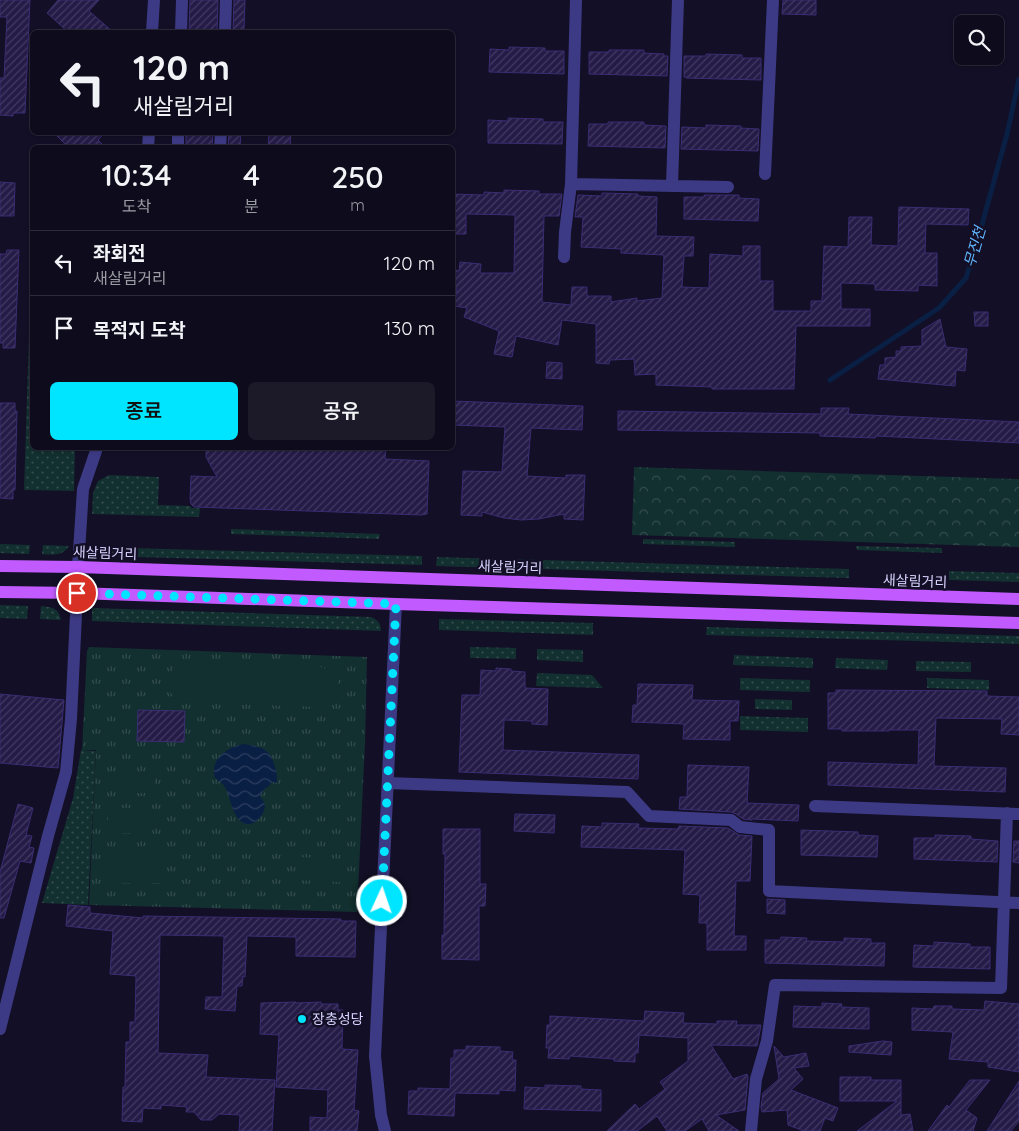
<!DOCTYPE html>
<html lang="ko">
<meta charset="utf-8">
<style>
:root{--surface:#0e0b1c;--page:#1c1929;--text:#f1f3f6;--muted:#9b9ba3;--line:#2e2b3b;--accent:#00e5ff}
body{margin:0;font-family:Quicksand,"Noto Sans KR",sans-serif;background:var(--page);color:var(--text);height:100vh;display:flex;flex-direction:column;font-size:19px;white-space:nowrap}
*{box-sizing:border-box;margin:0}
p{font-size:16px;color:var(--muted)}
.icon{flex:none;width:28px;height:28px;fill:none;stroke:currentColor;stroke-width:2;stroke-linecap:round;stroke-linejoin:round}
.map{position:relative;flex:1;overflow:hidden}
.details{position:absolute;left:30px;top:145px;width:425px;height:305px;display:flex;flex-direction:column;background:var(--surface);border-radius:8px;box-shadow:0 1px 4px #0004,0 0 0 1px var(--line)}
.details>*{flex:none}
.top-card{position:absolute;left:30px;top:30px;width:425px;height:105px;border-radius:8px;box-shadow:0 1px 4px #0004,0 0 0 1px var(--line);background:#0e0b1c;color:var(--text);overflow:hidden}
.controls{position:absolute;left:954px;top:15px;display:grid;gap:10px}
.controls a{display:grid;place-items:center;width:50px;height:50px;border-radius:8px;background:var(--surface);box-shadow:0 1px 4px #0004,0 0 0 1px var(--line);font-size:25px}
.pin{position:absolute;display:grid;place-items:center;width:42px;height:42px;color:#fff;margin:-21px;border:2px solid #fff;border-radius:50%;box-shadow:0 1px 5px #0007}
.me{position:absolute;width:55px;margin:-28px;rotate:3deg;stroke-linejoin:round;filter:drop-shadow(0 0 4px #0008)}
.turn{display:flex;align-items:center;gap:18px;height:105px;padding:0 20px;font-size:22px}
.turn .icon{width:65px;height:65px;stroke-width:2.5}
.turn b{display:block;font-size:35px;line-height:42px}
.eta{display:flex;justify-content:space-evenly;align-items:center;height:85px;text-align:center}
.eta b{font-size:30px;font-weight:600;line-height:35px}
.action{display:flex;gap:10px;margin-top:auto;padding:10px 20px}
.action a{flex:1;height:58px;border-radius:8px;background:var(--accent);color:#111;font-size:20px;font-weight:600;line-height:58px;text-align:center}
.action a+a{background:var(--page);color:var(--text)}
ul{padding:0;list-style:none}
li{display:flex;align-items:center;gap:15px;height:65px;padding:0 20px;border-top:1px solid var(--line)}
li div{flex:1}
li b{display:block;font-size:19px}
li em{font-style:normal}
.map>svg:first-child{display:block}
</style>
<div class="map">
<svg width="1019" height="1131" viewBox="0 0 1019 1131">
<defs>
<pattern id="grass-dots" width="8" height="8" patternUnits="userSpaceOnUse" patternTransform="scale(1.25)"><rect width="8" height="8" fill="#12302f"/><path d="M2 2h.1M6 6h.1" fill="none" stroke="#344d4e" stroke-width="1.8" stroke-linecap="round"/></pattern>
<pattern id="forest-crowns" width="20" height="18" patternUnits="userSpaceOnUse" patternTransform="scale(1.25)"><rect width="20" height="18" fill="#12302f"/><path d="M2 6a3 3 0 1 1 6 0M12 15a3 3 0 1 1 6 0" fill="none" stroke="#344d4e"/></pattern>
<pattern id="park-tufts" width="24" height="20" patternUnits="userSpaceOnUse" patternTransform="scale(1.25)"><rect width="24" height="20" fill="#12302f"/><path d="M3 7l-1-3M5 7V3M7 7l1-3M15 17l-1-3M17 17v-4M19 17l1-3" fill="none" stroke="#344d4e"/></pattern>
<pattern id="water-waves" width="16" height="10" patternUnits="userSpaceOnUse" patternTransform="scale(1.25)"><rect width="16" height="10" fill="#0a1f44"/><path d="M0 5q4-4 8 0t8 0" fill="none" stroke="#2d3f60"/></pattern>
<pattern id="building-hatch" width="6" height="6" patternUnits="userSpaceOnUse" patternTransform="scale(1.25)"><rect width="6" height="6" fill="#241b47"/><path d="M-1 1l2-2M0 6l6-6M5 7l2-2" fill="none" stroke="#433b63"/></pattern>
</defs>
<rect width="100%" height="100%" fill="#130f26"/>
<path fill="url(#grass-dots)" d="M29,335H32V448H75L74,491L24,490Z
M109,475L159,477L158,505L191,506V508H200L199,517L92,514L93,493L98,481Z
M231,529L380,534L379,539L231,534Z
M643,539L735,542V547L643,544Z
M0,544L30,545L29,554L0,553Z
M43,545L69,546C63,556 53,555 42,554Z
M856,546L942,548V553L857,550Z
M95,547L422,556V565L101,556L96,552Z
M437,557L849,569V578L436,566Z
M949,571L1019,573V582L949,580Z
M0,605L28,606L27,619L0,618Z
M41,606C52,607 59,608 61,620L40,619Z
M92,608L371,617C378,620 381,623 381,631L92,621Z
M439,619L593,623V635L439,630Z
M707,627L1019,636V644L706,635Z
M470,647L516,648V659L470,658Z
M537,649L583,650V662L537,660Z
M734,655L813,658V668L733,665Z
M836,658L888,660L887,670L835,668Z
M916,661L971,662V672L916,671Z
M537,673L592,675L603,688L536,686Z
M740,678L810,680V692L740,690Z
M927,678L989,680V690L927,688Z
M755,699L792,700V710L755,709Z
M740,716L808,718V732L740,730Z
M81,750L96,751L88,905L42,903L73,798Z"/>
<path fill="url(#forest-crowns)" d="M634,467L1019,479V547L632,535Z"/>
<path fill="url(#park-tufts)" d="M89,647L367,657L365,744L357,912L89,905L96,750H82L87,651Z"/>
<path fill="#12302f" d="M188,662L320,667C346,673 345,704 318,707L186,702C160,696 162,666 188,662Z
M120,777H154V793H120Z
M108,808H153L152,833H108Z
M102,847H167V883H102Z
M298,857L343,859L342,882L297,880Z"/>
<path fill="url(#water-waves)" d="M243,744C260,746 271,748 275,767C277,773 277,777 277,783L272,782L267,788H265L260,796C262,799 265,803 265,807C263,817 252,829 242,822C229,812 232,794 222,783C221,783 216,779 215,778C209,759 227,748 243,744Z"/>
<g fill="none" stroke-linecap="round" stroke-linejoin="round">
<path stroke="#0a1f44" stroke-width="5" d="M830,380L939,308L966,278L978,239L1007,134L1019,79"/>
</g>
<path fill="url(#building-hatch)" stroke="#3b2d73" d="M0,0H30L25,113H13V116L0,115V78H4L7,17H0Z
M58,0H99L89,11L113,32H68L47,13Z
M190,0H218L217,32H189Z
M234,0H245L244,32H233Z
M783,0H816V15L782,14Z
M509,47L545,48V51H564V74L489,72L490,49L509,50Z
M609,50H644V53L664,54V56H668L667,76L589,74V52H609Z
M706,54L742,55V58H761V80L686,78V77H684V56H706Z
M508,118L543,119V122H563L562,144L488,143V120L508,121Z
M608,122H644V125L666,126L665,148L588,146L589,124H608Z
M706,125L741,126V128L759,129L758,151L681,149L682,127L706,128Z
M53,132H105L98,140L106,148H69Z
M186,132H213L212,148H186Z
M229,132H241L240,148H228Z
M269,132H291L290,148H268Z
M0,182L15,183L14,216H0Z
M504,190L539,191V194H562L559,216H544L542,302L571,305L572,287H587V296H611V302L637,298V301L662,298L664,255L621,253V249L581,247L583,217H575L578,195L602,196V193L638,194V196L657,197L656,236L694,237L693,256H684L682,287L709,288L710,254L743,256V246H760V281H773V311H811V301H822L824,246L848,247L849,217H872L871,245L898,246L899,207L969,209L968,225L926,224L925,253H937V286L918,285V291L875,290V284L841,283V309H870V326H796L794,389H712V387L656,385V374L635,375L634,359L610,360L609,364L596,363V324L562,320L558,345L516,336L512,357L494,354L499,331L464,317L467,308L454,306L457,288L452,286V269L459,271L460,262L481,264L480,273H514L515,215L466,214V234H452V194L484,195V192L504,193Z
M704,195H739V198L759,199L758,221L684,219V197H704Z
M7,250H19L15,348H3V343H0V254H6Z
M974,312H988V326H975Z
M940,319L946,347L967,349L965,371L956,370L955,386L878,379L880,365H885V358L896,357V351H901V347L922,346V330Z
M547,362L562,363V379L546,378Z
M452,401L583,406L582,430L531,428L527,476L566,478V475H585L583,520L564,519V514L539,519L521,520L504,518L482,512V516L461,515L463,471L502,472L505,427L452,425Z
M0,403H15V411H17L15,490H13V499L0,498Z
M821,408H849L848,414L1019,422V443L876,436L875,438L820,436V433L618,430V411L821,414Z
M206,448H386L385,459L429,461L427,514L421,515L194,507L191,504L190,499L191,476L217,477L206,457Z
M496,668L511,669V671L525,672V688L548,689L547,725L532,724V721L504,720L503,750L639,755L638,779L459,772L462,695H480L481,670L496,671Z
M638,684L693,685L692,700L739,701L738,721H730V740L683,739L684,724L632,722L633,705H637Z
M836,690L987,691V696L1019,697V735L1001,734L1002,719L936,718L934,766L1006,768L1005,792L828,785V762L918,765L919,730H889V731H842V729H828V693H836Z
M0,694L64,700L58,768L0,763Z
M138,710L185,711L184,742L137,741Z
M688,765L749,767L747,803L799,805L798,821L752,819V820L743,819L736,814L731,812L679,809L680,797H687Z
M18,804L33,808L26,835L32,836L29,847L34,848L31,863L20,861L4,918H0V872Z
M515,814L555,815L554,833L514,831Z
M602,823L639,824L638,828L678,829L679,826L728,828L739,835L752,836L750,881H736L734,936H746V950H707V923H699L700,895L683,894L685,850L581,847L582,826L602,827Z
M443,829H480V884H486L485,906H479V960L442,959V935H444L445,854H443Z
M801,830L858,832V835L878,836L877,857L801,855Z
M935,835L971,836V839L998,841L997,862L914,859V838H935Z
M1014,841H1019V863L1013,862Z
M767,899L785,900V914L767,913Z
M68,905L90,907V913L143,918V916L341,919V921H356L355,957L296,956V937L247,936L245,977L243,976L242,986H237L235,1011L205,1009L206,997H222L224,936L160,935L158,1053L208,1055L206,1077L275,1080L272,1131H239L240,1115L219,1114L212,1120H201L194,1112H186L187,1107L161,1105V1109L143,1108L142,1122L122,1121L123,1087H125L126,1042H130V1022H135L136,976L110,974L113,931L66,926Z
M781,937L807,938L806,941L844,942V938L871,939V943H885L884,966L765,963V940H780Z
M934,942L970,944V947H990V969L913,967L914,945L934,946Z
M985,1001L1019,1004V1072L988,1067V1062L949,1059L953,1032L912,1030V1008L933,1009L934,1006H952V1009L984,1010Z
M296,1002V1003L321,1002V1004H338V1010H343L342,1049L358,1050L354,1110L359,1111L357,1131H310V1117L327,1118L328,1090L276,1087L279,1035L260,1034L261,1003Z
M822,1003L842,1004L841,1007L869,1008V1029L793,1027L794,1006L822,1007Z
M645,1011L684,1013L683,1023L717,1024V1021H737L736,1025H761L757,1046L711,1045L733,1079L747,1074L748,1077L745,1110L716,1115L739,1131H709L702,1119L685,1131H667L657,1116L637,1131H607L635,1104L639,1109L665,1089L660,1082L688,1061V1038L639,1035L638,1053H635V1062L614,1061V1059L570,1056L569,1059L548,1058L549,1048H546L547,1025H550V1016L644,1021Z
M883,1041L892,1042L891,1055L849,1052V1046Z
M466,1046L500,1047V1051L513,1052L512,1060H516L515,1091L499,1090V1094L455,1093L454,1116L408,1114L409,1091H418V1088L450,1089L451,1058H454V1050H466Z
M774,1046L784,1057L806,1053L809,1066L794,1068L803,1079L791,1090L838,1108L833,1121L825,1118L820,1131H804L788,1125L787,1110L762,1112L761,1107L763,1093L779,1079Z
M840,1077H871V1080H901V1115L910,1114L913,1131H857L897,1101H840Z
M970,1080H990L966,1110L977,1118L973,1131H928L947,1105L949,1107Z
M1019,1081V1121L1011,1131H987Z
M545,1085L581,1086V1089L601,1090V1111L524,1109L525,1087L545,1088Z"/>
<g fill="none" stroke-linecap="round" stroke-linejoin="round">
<path stroke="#3d3a85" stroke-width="12" d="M152,32L154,0
M181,32L182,0
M225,32L226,0
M148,148L149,132
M178,148V132
M220,148L221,132
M765,174L773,0
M571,184L728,187
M672,186L678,0
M564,257L565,232L571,184L576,0
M78,567L83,489L97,448
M388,783L627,792L649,816L731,820L740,827L769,830V891L1019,903
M815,806L1019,814
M375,1056L381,1115L385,1131
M751,1131L756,1079L767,1041L775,985L1001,988L1007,813"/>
<path stroke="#3d3a85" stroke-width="12" d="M0,1029L48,836L66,772L71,719L77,593
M375,1056L396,604"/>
<path stroke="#c25bff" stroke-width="12" d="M0,566L78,567L1019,599
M0,592L77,593L396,604L1019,623"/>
</g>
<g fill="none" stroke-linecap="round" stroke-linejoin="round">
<path stroke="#00e5ff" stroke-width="9" stroke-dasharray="0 16.2" d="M77,593L396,604L382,901"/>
</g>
<circle fill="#00e5ff" stroke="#130f26" stroke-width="2" cx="302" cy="1019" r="5"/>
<g text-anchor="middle" stroke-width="5" stroke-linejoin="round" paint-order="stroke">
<g font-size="14" fill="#d9d4ff" stroke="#130f26">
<text transform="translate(105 553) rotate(2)" y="5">새살림거리</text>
<text transform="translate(510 567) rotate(2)" y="5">새살림거리</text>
<text transform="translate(915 581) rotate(2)" y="5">새살림거리</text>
</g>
<g font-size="14" fill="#d9d4ff" stroke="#130f26" text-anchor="start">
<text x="312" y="1024">장충성당</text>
</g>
<g font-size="15" font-style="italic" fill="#62b6ff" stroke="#130f26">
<text transform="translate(975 247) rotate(-74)" y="5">무진천</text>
</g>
</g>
</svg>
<div class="controls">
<a><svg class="icon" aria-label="search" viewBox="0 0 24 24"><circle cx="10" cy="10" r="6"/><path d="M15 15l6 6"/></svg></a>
</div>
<div class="pin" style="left:77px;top:593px;background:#d93025"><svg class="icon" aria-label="arrive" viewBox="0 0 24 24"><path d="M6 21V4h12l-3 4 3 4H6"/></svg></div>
<svg class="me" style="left:382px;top:901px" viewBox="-20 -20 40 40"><circle r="17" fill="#00e5ff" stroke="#fff" stroke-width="3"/><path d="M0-11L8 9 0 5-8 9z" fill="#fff"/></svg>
<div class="top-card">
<div class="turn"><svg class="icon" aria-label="left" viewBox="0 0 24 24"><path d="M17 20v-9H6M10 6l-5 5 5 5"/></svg><div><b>120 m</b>새살림거리</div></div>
</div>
<section class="details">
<div class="eta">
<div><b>10:34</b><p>도착</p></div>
<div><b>4</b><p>분</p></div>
<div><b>250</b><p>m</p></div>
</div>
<ul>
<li><svg class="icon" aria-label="left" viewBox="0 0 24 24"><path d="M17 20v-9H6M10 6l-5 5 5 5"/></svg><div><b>좌회전</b><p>새살림거리</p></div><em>120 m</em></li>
<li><svg class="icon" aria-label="arrive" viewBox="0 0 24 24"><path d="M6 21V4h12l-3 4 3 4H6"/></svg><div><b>목적지 도착</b></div><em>130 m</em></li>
</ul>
<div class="action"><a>종료</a><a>공유</a></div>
</section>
</div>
